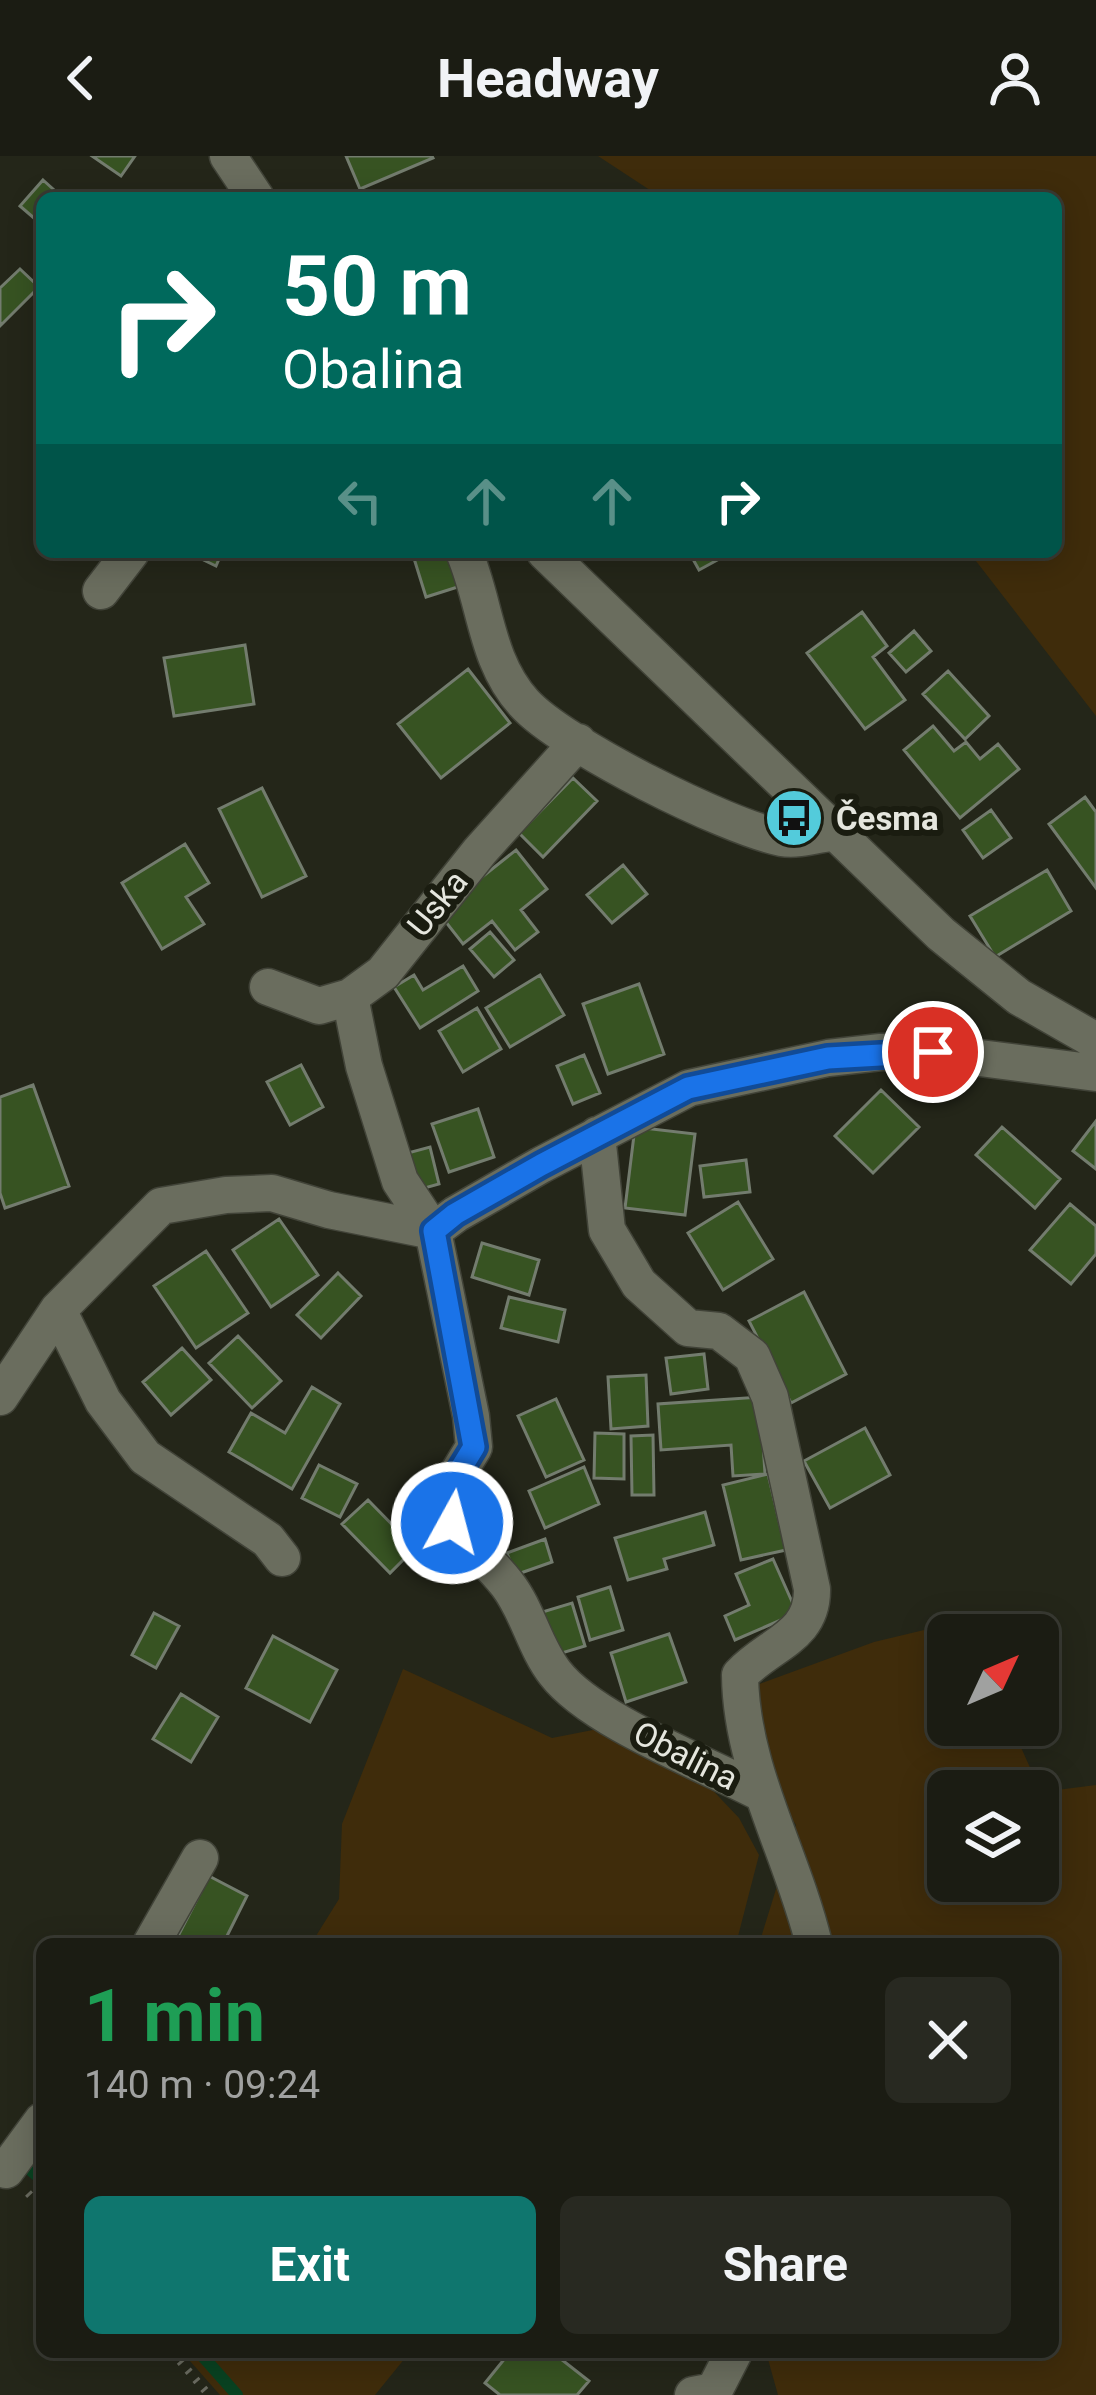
<!DOCTYPE html>
<meta charset="utf-8">
<style>
:root{--surface:#1b1c13;--page:#282921;--text:#f1f3f6;--muted:#a0a1a0;--line:#393a33;--accent:#0f766e}
body{margin:0;font-family:Roboto,sans-serif;background:var(--page);color:var(--text);height:100vh;display:flex;flex-direction:column;font-size:45px;white-space:nowrap}
*{box-sizing:border-box;margin:0}
p{font-size:39px;color:var(--muted)}
.icon{flex:none;width:66px;height:66px;fill:none;stroke:currentColor;stroke-width:2;stroke-linecap:round;stroke-linejoin:round}
.map{position:relative;flex:1;overflow:hidden}
.side{position:absolute;left:36px;top:1782px;width:1023px;height:420px;display:flex;flex-direction:column;background:var(--surface);border-radius:18px;box-shadow:0 6px 30px #0003,0 0 0 3px var(--line)}
.side>*{flex:none}
.banner{position:absolute;left:36px;top:36px;width:1026px;height:366px;border-radius:18px;box-shadow:0 6px 30px #0003,0 0 0 3px var(--line);background:#00695c;color:#fff;overflow:hidden}
.needle{width:78px;rotate:46deg}
.buttons{position:absolute;left:927px;top:1458px;display:grid;gap:24px}
.buttons a{display:grid;place-items:center;width:132px;height:132px;border-radius:18px;background:var(--surface);box-shadow:0 6px 30px #0003,0 0 0 3px var(--line);font-size:60px}
.pin{position:absolute;display:grid;place-items:center;width:102px;height:102px;color:#fff;margin:-51px;border:6px solid #fff;border-radius:50%;box-shadow:0 3px 12px #0007}
.me{position:absolute;width:132px;margin:-66px;rotate:7deg;stroke-linejoin:round;filter:drop-shadow(0 0 9px #0008)}
.turn{display:flex;align-items:center;gap:42px;height:252px;padding:0 48px;font-size:54px}
.turn .icon{width:156px;height:156px;stroke-width:2.5}
.turn b{display:block;font-size:84px;line-height:102px}
.lanes{display:flex;align-items:center;height:114px;padding:0 48px;background:#0003;justify-content:center;gap:60px;direction:ltr}
.lanes .off{opacity:.35}
.round{display:grid;place-items:center;flex:none;width:126px;height:126px;border-radius:18px;background:var(--page)}
.summary{display:flex;align-items:center;justify-content:space-between;height:204px;padding:0 48px}
h1{font-size:72px;font-weight:700;line-height:90px;color:#1e9e55}
.primary-button{display:flex;gap:24px;margin-top:auto;padding:24px 48px}
.primary-button a{flex:1;height:138px;border-radius:18px;background:var(--accent);color:#fff;font-size:48px;font-weight:700;line-height:138px;text-align:center}
.primary-button a+a{background:var(--page);color:var(--text)}
header{display:flex;justify-content:space-between;align-items:center;height:156px;padding:0 48px;background:var(--surface);font-size:54px;font-weight:700}
.map>svg:first-child{display:block}
</style>
<header><svg class="icon" aria-label="back" viewBox="0 0 24 24"><path d="M15 5l-7 7 7 7"/></svg>Headway<svg class="icon" aria-label="person" viewBox="0 0 24 24"><circle cx="12" cy="8" r="4"/><path d="M4 21q1-7 8-7t8 7"/></svg></header>
<div class="map">
<svg width="1096" height="2239" viewBox="0 0 1096 2239">
<rect width="100%" height="100%" fill="#242619"/>
<path fill="#3f2c0b" fill-rule="evenodd" d="M598,0H1096V560L969,396H1056V42H662Z
M966,1464L972,1479H948V1569H1011L1041,1636L1096,1629V2239H778L766,2196H1053V1788H759L796,1669L778,1642L754,1530L874,1486ZM948,1635H1038V1725H948Z
M403,1513L552,1582L603,1572L702,1623L739,1662L759,1699L736,1788H311L339,1743L342,1668Z
M182,2196H410L375,2239H220Z"/>
<g fill="none" stroke-linecap="round" stroke-linejoin="round">
<path stroke="#094221" stroke-width="12" d="M20,2005L42,2024
M199,2196L237,2239"/>
</g>
<path fill="#375322" stroke="#737c6e" stroke-width="3" d="M92,0H135L121,20Z
M346,0H432L433,2L360,33Z
M43,24L63,42H42V69L20,50Z
M20,113L39,131L0,170V132Z
M187,396H222L216,410Z
M412,396H454L464,429L426,441Z
M689,396H732L699,414Z
M862,456L887,490L873,501L905,544L865,573L807,497Z
M914,475L931,495L906,516L889,497Z
M245,489L254,548L174,560L164,502Z
M468,513L510,567L441,622L398,568Z
M948,515L989,560L965,583L923,538Z
M933,570L954,595L966,586L980,603L998,588L1019,613L960,662L904,594Z
M573,622L597,645L543,701L519,677Z
M262,632L306,720L262,741L219,653Z
M1085,641L1096,656V732L1049,668Z
M991,654L1011,682L983,702L963,674Z
M185,688L209,727L186,741L204,768L162,793L122,727Z
M516,694L547,733L521,754L538,776L515,794L492,765L463,788L438,756Z
M623,709L647,738L612,767L587,739Z
M1047,714L1071,755L995,801L970,760Z
M490,776L514,804L494,821L470,793Z
M463,810L478,835L420,872L394,831L414,819L423,834Z
M540,819L564,859L510,891L486,852Z
M639,828L664,898L608,918L583,848Z
M477,852L501,893L463,916L439,875Z
M584,899L600,937L573,948L557,910Z
M301,909L323,951L290,969L267,926Z
M33,929L69,1030L5,1052L0,1037V941Z
M881,934L919,971L873,1017L835,980Z
M478,953L494,1001L449,1016L432,968Z
M1096,965V1013L1073,995Z
M635,971L695,978L685,1059L625,1052Z
M1002,971L1060,1023L1035,1052L976,999Z
M430,991L439,1028L414,1035L404,998Z
M746,1004L750,1036L704,1041L700,1010Z
M738,1046L773,1103L723,1134L688,1077Z
M1070,1048L1096,1070V1098L1071,1128L1030,1094Z
M279,1063L318,1119L271,1151L233,1094Z
M482,1087L539,1104L529,1139L472,1121Z
M206,1095L248,1157L196,1192L154,1130Z
M338,1117L361,1140L321,1182L297,1159Z
M804,1136L846,1218L791,1247L749,1165Z
M509,1141L565,1154L558,1186L501,1172Z
M238,1180L281,1225L252,1252L209,1207Z
M182,1192L211,1224L171,1259L143,1226Z
M704,1198L708,1233L671,1238L666,1202Z
M646,1219L648,1270L611,1273L608,1221Z
M312,1231L340,1248L292,1333L229,1296L251,1257L285,1277Z
M760,1241L765,1318L733,1320L731,1289L661,1294L658,1248Z
M556,1243L584,1304L546,1321L518,1260Z
M865,1272L890,1319L830,1352L804,1305Z
M595,1277L624,1278V1323L594,1322Z
M653,1279L654,1339H632L631,1280Z
M319,1309L357,1328L340,1361L302,1342Z
M584,1311L599,1348L545,1372L529,1335Z
M768,1318L786,1394L741,1404L723,1329Z
M368,1344L415,1392L390,1417L342,1368Z
M705,1356L714,1389L664,1403L667,1413L628,1424L615,1382Z
M435,1363L461,1407L436,1422L409,1378Z
M545,1383L552,1406L515,1419L507,1397Z
M773,1403L797,1457L735,1484L725,1460L749,1449L736,1418Z
M610,1431L623,1474L590,1484L578,1441Z
M572,1447L585,1490L552,1500L539,1457Z
M154,1457L179,1470L156,1512L132,1499Z
M669,1478L686,1526L626,1546L611,1497Z
M273,1480L337,1514L310,1566L246,1532Z
M181,1538L218,1561L191,1606L153,1583Z
M209,1720L247,1740L223,1788H190L177,1782Z
M510,2196H552L589,2225L577,2239H500L485,2227Z"/>
<g fill="none" stroke-linecap="round" stroke-linejoin="round">
<g stroke="#414338" stroke-width="39">
<path id="minor" d="M228,0L256,42
M464,396C486,447 485,504 524,547C562,589 726,671 782,682C798,685 819,678 836,676
M545,396L941,778L1019,841L1096,885
M101,435L131,396
M268,831L319,850L350,841L383,817L480,695L578,586
M350,841L364,910L400,1025L433,1075L471,1260L474,1291L444,1340C459,1388 479,1392 507,1428C528,1455 534,1490 555,1517C592,1565 704,1607 761,1637
M597,979L607,1074L639,1128L688,1172L719,1175L752,1200L770,1241L812,1433C813,1481 770,1487 740,1519C741,1614 792,1697 814,1788
M58,1154L103,1245L145,1301L268,1384L282,1402
M0,1241L58,1154L161,1050L226,1039L272,1037L329,1054L433,1075L456,1058L541,1009L689,932L828,902L881,896H933L1096,917
M151,1788L200,1702
M0,2011L6,2014L42,1965
M693,2239L714,2235L734,2196"/>
</g>
<path stroke="#6a6b60" stroke-width="8" stroke-dasharray="3 9" stroke-linecap="butt" d="M28,2037L42,2052
M172,2196L209,2239"/>
<use href="#minor" stroke="#6a6d5e" stroke-width="36"/>
</g>
<g fill="none" stroke-linecap="round" stroke-linejoin="round">
<g stroke="#114b97" stroke-width="30">
<path id="route" d="M452,1367L444,1340L474,1291L434,1075L455,1058L541,1009L688,932L828,902L933,896"/>
</g>
<use href="#route" stroke="#1a73e8" stroke-width="21"/>
</g>
<defs>
<g id="bus-disc" transform="scale(3)"><circle r="9.5" fill="#53cbdb" stroke="#1a1c10"/><path d="M-5-6H5V4H4V6H2V4H-2V6H-4V4H-5ZM-3.5-4V0h7V-4ZM-3.5 1.2v1.5H-2V1.2ZM2 1.2v1.5H3.5V1.2Z" fill="#111"/></g>
</defs>
<g fill-rule="evenodd">
<use href="#bus-disc" x="794" y="662"/>
</g>
<g text-anchor="middle" stroke-width="12" stroke-linejoin="round" paint-order="stroke">
<g font-size="33" font-weight="bold" fill="#e5e6de" stroke="#1a1c10" text-anchor="start">
<text x="836" y="674">Česma</text>
</g>
<g font-size="33" fill="#e5e6de" stroke="#1a1c10">
<text transform="translate(437 747) rotate(-51)" y="12">Uska</text>
<text transform="translate(686 1599) rotate(27)" y="12">Obalina</text>
</g>
</g>
</svg>
<div class="buttons">
<a><svg class="needle" viewBox="-14 -14 28 28"><path d="M0-13l5 13h-10z" fill="#e53935"/><path d="M0 13l5-13h-10z" fill="#a0a1a0"/></svg></a>
<a><svg class="icon" aria-label="layers" viewBox="0 0 24 24"><path d="M12 4l9 5-9 5-9-5zM3 14l9 5 9-5"/></svg></a>
</div>
<div class="pin" style="left:933px;top:896px;background:#d93025"><svg class="icon" aria-label="arrive" viewBox="0 0 24 24"><path d="M6 21V4h12l-3 4 3 4H6"/></svg></div>
<svg class="me" style="left:452px;top:1367px" viewBox="-20 -20 40 40"><circle r="17" fill="#1a73e8" stroke="#fff" stroke-width="3"/><path d="M0-11L8 9 0 5-8 9z" fill="#fff"/></svg>
<div class="banner">
<div class="turn"><svg class="icon" aria-label="right" viewBox="0 0 24 24"><path d="M7 20v-9h11M14 6l5 5-5 5"/></svg><div><b>50 m</b>Obalina</div></div>
<div class="lanes"><svg class="icon off" aria-label="left" viewBox="0 0 24 24"><path d="M17 20v-9H6M10 6l-5 5 5 5"/></svg><svg class="icon off" aria-label="ahead" viewBox="0 0 24 24"><path d="M12 20V5M6 11l6-6 6 6"/></svg><svg class="icon off" aria-label="ahead" viewBox="0 0 24 24"><path d="M12 20V5M6 11l6-6 6 6"/></svg><svg class="icon" aria-label="right" viewBox="0 0 24 24"><path d="M7 20v-9h11M14 6l5 5-5 5"/></svg></div>
</div>
<section class="side">
<div class="summary"><div><h1>1 min</h1><p>140 m · 09:24</p></div><a class="round"><svg class="icon" aria-label="close" viewBox="0 0 24 24"><path d="M6 6l12 12M18 6L6 18"/></svg></a></div>
<div class="primary-button"><a>Exit</a><a>Share</a></div>
</section>
</div>
